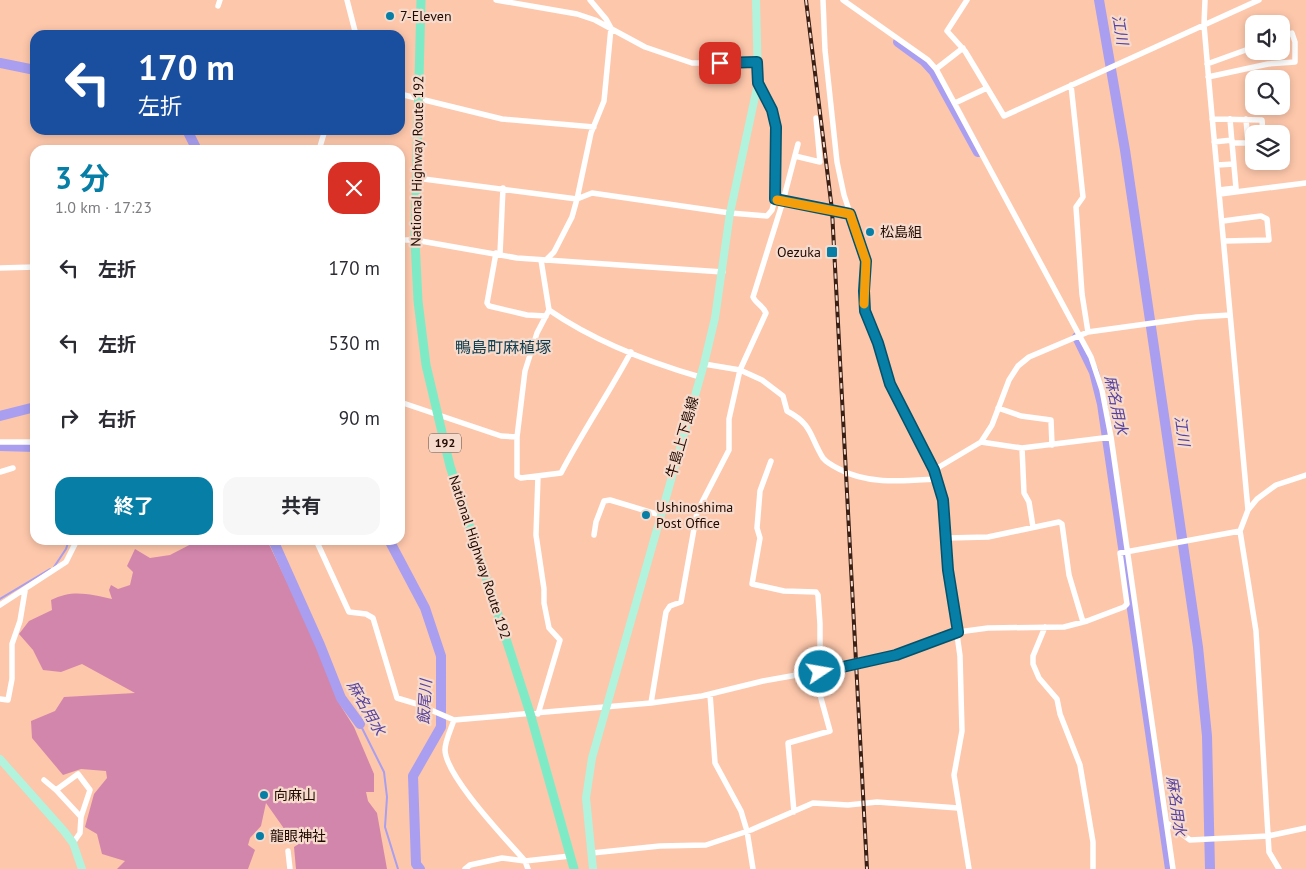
<!DOCTYPE html>
<html lang="ja">
<meta charset="utf-8">
<style>
:root{--surface:#fff;--page:#f7f7f7;--text:#2b2b33;--muted:#7c7c81;--accent:#067ea5}
body{margin:0;font-family:"PT Sans","Noto Sans JP",sans-serif;background:var(--page);color:var(--text);height:100vh;display:flex;flex-direction:column;font-size:19px;white-space:nowrap}
*{box-sizing:border-box;margin:0}
p{font-size:16px;color:var(--muted)}
.icon{flex:none;width:28px;height:28px;fill:none;stroke:currentColor;stroke-width:2;stroke-linecap:round;stroke-linejoin:round}
.map{position:relative;flex:1;overflow:hidden}
.details{position:absolute;left:30px;top:145px;width:375px;height:400px;display:flex;flex-direction:column;background:var(--surface);border-radius:15px;box-shadow:0 2px 8px #0003}
.details>*{flex:none}
.hud{position:absolute;left:30px;top:30px;width:375px;height:105px;border-radius:15px;box-shadow:0 2px 8px #0003;background:#1a4fa0;color:#fff;overflow:hidden}
.fabs{position:absolute;left:1245px;top:15px;display:grid;gap:10px}
.fabs a{display:grid;place-items:center;width:45px;height:45px;border-radius:10px;background:var(--surface);box-shadow:0 2px 8px #0003;font-size:25px}
.pin{position:absolute;display:grid;place-items:center;width:42px;height:42px;color:#fff;margin:-21px;border-radius:10px;box-shadow:0 2px 8px #0006}
.me{position:absolute;width:55px;margin:-28px;rotate:78deg;stroke-linejoin:round;filter:drop-shadow(0 0 4px #0008)}
.turn{display:flex;align-items:center;gap:18px;height:105px;padding:0 25px;font-size:22px}
.turn .icon{width:65px;height:65px;stroke-width:2.5}
.turn b{display:block;font-size:35px;line-height:42px}
.round{display:grid;place-items:center;flex:none;width:52px;height:52px;border-radius:15px;background:var(--page)}
.head{display:flex;align-items:center;justify-content:space-between;height:85px;padding:0 25px}
h1{font-size:30px;font-weight:700;line-height:38px;color:var(--accent)}
.cta{display:flex;gap:10px;margin-top:auto;padding:10px 25px}
.cta a{flex:1;height:58px;border-radius:15px;background:var(--accent);color:#fff;font-size:20px;font-weight:700;line-height:58px;text-align:center}
.cta a+a{background:var(--page);color:var(--text)}
ul{padding:0;list-style:none}
li{display:flex;align-items:center;gap:15px;height:75px;padding:0 25px}
li div{flex:1}
li b{display:block;font-size:19px}
li em{font-style:normal}
.map>svg:first-child{display:block}
</style>
<div class="map">
<svg width="1306" height="869" viewBox="0 0 1306 869">
<rect width="100%" height="100%" fill="#fdc7ab"/>
<path fill="#d386ac" d="M199,540H267L314,639L339,703L354,727L374,774V792H366L368,801L377,813L387,869H296L294,847L306,839L305,835L285,830L266,803L261,826L250,838L248,845L255,850L248,869H117L125,861L102,854L97,834L85,827L94,794L107,778L106,771L81,769L63,775L32,738L31,721L55,711L64,697L135,693L82,664L61,672L43,670L33,650L19,634L29,621L52,610L51,600C72,589 90,594 112,599L109,590L111,585L118,589L130,585L133,572L127,566L135,549L150,558L170,555Z"/>
<g fill="none" stroke-linecap="round" stroke-linejoin="round">
<path stroke="#a99eef" stroke-width="2" d="M54,567L66,549L69,540
M0,599L50,569
M360,724L384,772L387,797L385,827L398,869"/>
<path stroke="#a99eef" stroke-width="10" d="M1099,0L1125,150L1198,647L1207,736L1210,869
M898,42L924,61L934,72L978,152
M0,63L35,70
M187,130L197,150
M1077,337L1094,372L1102,404L1170,869
M0,416L35,407
M0,446L35,447
M273,540L320,645L341,698L360,724
M389,540L425,608L441,656V727L413,776L416,864L420,869"/>
<path stroke="#fff" stroke-width="5.5" d="M347,0L356,35
M496,0L577,14L595,20L645,47L692,63H757
M823,0L825,50L837,162L844,195L866,261L864,305L878,343L890,384L934,470L943,500L948,570L960,656L962,731L954,775L969,869
M843,0L928,60L936,69L1091,357L1102,390L1111,437L1173,869
M967,0L947,31L965,51L1004,116L1259,0
M1205,0L1204,25L1209,83L1248,510
M218,6L220,0
M1207,64L1254,47
M936,69L963,48
M1208,77L1268,64L1295,62V42L1292,33L1281,37
M1071,85L1083,197L1076,207L1082,294L1088,332
M400,94L502,119L594,127
M955,103L987,88
M1212,119L1262,120L1263,134
M1230,119L1232,143
M1246,119L1248,143
M1214,142L1232,140
M319,150L325,130
M795,156L820,162L816,118
M1217,165L1234,164
M416,178L577,199L592,193L730,213L767,216L772,210L775,199L776,127L772,110L758,83
M1219,190L1236,188L1232,143H1254
M1220,194L1306,183
M781,200L850,213
M1223,221L1261,216L1267,219L1269,240L1224,241
M400,240H415L517,258L723,272
M496,253L487,303L489,306L527,315L546,316
M500,254L503,188
M546,260L554,252L572,217L577,199L591,133L604,101L611,28L606,19L590,0
M0,268L35,267
M549,310C594,341 648,362 700,377
M704,364L740,370L762,380L783,396L787,411C813,425 809,435 823,458C827,463 833,466 839,469C869,485 903,481 937,479
M400,402L501,436L517,437L525,371L537,333L549,310L541,260
M998,408L1021,416L1051,420L1052,445
M517,437V476L521,478L561,473C583,431 609,393 631,352
M0,442H35
M981,442L1022,448L1111,437
M1022,448L1024,493L1029,502L1033,527
M771,461L760,491L757,528L760,538L752,584L784,591L816,592L818,595L820,624V672
M934,470L981,442L992,425L1009,380L1018,366L1029,357L1088,332L1197,317L1230,315
M0,472L13,468
M538,476L536,535L544,589V603L549,628L560,640L538,714
M594,535L596,522L604,501L610,500L660,515
M947,538L988,537L1059,522L1062,524L1069,575L1083,622
M316,540L349,612L366,614L373,618L397,698L417,704L454,720L651,703L702,696L763,681L859,664L895,655L958,632L988,628L1064,627L1087,621L1124,607L1127,604L1120,553L1240,531
M0,605L66,562L77,540
M1045,627L1033,656V664L1039,678L1057,699L1060,714L1080,765L1093,842V869
M710,694L715,763L741,811L747,831L753,869
M0,699L8,700L12,679V644L20,621L25,591
M651,703L666,612L670,606L681,602L697,512L729,450V419L740,370L766,313C763,305 756,304 753,297L783,201L798,144
M454,720C451,729 445,741 445,750C446,777 506,839 525,861L528,869
M44,780L56,790
M794,812L788,743L830,731L814,673
M1167,823L1190,840L1268,836L1306,828
M73,843L80,833L81,817L90,790L78,774L56,790L81,817
M288,851L290,869
M592,853L660,846L706,845L751,830L813,803L848,805L877,802L958,808
M465,869L470,865L502,858L525,861L570,856
M1279,869L1269,852L1256,631L1240,531L1248,510L1257,499L1276,485L1306,475"/>
<path stroke="#b2f3dd" stroke-width="8" d="M0,759L64,831L73,843L82,869
M593,869L586,798L592,758L704,364L715,318L730,213L758,83L756,0"/>
<path stroke="#7febc6" stroke-width="9" d="M421,0L415,240L418,301L426,365L450,466L530,713L574,869"/>
<g stroke="#3a1f14" stroke-width="4">
<path id="rail" d="M806,0L832,210L867,869"/>
</g>
<use href="#rail" stroke="#f6dbcd" stroke-width="2" stroke-dasharray="5.5" stroke-linecap="butt"/>
</g>
<g fill="none" stroke-linecap="round" stroke-linejoin="round">
<g stroke="#04526b" stroke-width="12">
<path id="route" d="M720,63L757,62L758,83L772,110L776,127L775,199L850,214L866,261L864,291L865,311L878,343L890,384L934,470L943,500L948,570L958,632L896,655L820,672"/>
</g>
<use href="#route" stroke="#067ea5" stroke-width="9"/>
<path stroke="#f59e0b" stroke-width="9" d="M777,200L850,214L866,261L864,304"/>
</g>
<g fill="#067ea5" stroke="#f6dbcd" stroke-width="2">
<circle cx="390" cy="16" r="5"/>
<circle cx="870" cy="232" r="5"/>
<rect x="826" y="246" width="12" height="12" rx="2.5"/>
<circle cx="646" cy="515" r="5"/>
<circle cx="264" cy="795" r="5"/>
<circle cx="260" cy="836" r="5"/>
</g>
<g text-anchor="middle" stroke-width="4.5" stroke-linejoin="round" paint-order="stroke">
<rect fill="#f6dbcd" stroke="#61493e" stroke-width="1" x="429" y="433.5" width="32" height="19" rx="4"/>
<g font-size="12" font-weight="bold" fill="#210a01">
<text x="445" y="447">192</text>
</g>
<g font-size="14" fill="#210a01" stroke="#f6dbcd" text-anchor="start">
<text x="400" y="21">7-Eleven</text>
<text x="880" y="237">松島組</text>
<text x="821" y="257" text-anchor="end">Oezuka</text>
<text x="656" y="512">Ushinoshima<tspan x="656" dy="16">Post Office</tspan></text>
<text x="274" y="800">向麻山</text>
<text x="270" y="841">龍眼神社</text>
</g>
<g font-size="14" fill="#210a01" stroke="#f6dbcd">
<text transform="translate(417 161) rotate(-89)" y="5">National Highway Route 192</text>
<text transform="translate(682 437) rotate(-74)" y="5">牛島上下島線</text>
<text transform="translate(480 557) rotate(72)" y="5">National Highway Route 192</text>
</g>
<g font-size="15" font-style="italic" fill="#56419f" stroke="#f6dbcd">
<text transform="translate(1120 30) rotate(80)" y="5">江川</text>
<text transform="translate(1116 405) rotate(78)" y="5">麻名用水</text>
<text transform="translate(1182 431) rotate(82)" y="5">江川</text>
<text transform="translate(425 702) rotate(-87)" y="5">飯尾川</text>
<text transform="translate(366 708) rotate(60)" y="5">麻名用水</text>
<text transform="translate(1176 806) rotate(82)" y="5">麻名用水</text>
</g>
<g font-size="16" fill="#0c3d50" stroke="#f6dbcd">
<text x="503" y="353">鴨島町麻植塚</text>
</g>
</g>
</svg>
<div class="fabs">
<a><svg class="icon" aria-label="sound" viewBox="0 0 24 24"><path d="M4 9h4l5-4v14l-5-4H4zM17 9q2 3 0 6"/></svg></a>
<a><svg class="icon" aria-label="search" viewBox="0 0 24 24"><circle cx="10" cy="10" r="6"/><path d="M15 15l6 6"/></svg></a>
<a><svg class="icon" aria-label="layers" viewBox="0 0 24 24"><path d="M12 4l9 5-9 5-9-5zM3 14l9 5 9-5"/></svg></a>
</div>
<div class="pin" style="left:720px;top:63px;background:#d93025"><svg class="icon" aria-label="arrive" viewBox="0 0 24 24"><path d="M6 21V4h12l-3 4 3 4H6"/></svg></div>
<svg class="me" style="left:820px;top:672px" viewBox="-20 -20 40 40"><circle r="17" fill="#067ea5" stroke="#fff" stroke-width="3"/><path d="M0-11L8 9 0 5-8 9z" fill="#fff"/></svg>
<div class="hud">
<div class="turn"><svg class="icon" aria-label="left" viewBox="0 0 24 24"><path d="M17 20v-9H6M10 6l-5 5 5 5"/></svg><div><b>170 m</b>左折</div></div>
</div>
<section class="details">
<div class="head"><div><h1>3 分</h1><p>1.0 km · 17:23</p></div><a class="round" style="background:#d93025;color:#fff"><svg class="icon" aria-label="close" viewBox="0 0 24 24"><path d="M6 6l12 12M18 6L6 18"/></svg></a></div>
<ul>
<li><svg class="icon" aria-label="left" viewBox="0 0 24 24"><path d="M17 20v-9H6M10 6l-5 5 5 5"/></svg><div><b>左折</b></div><em>170 m</em></li>
<li><svg class="icon" aria-label="left" viewBox="0 0 24 24"><path d="M17 20v-9H6M10 6l-5 5 5 5"/></svg><div><b>左折</b></div><em>530 m</em></li>
<li><svg class="icon" aria-label="right" viewBox="0 0 24 24"><path d="M7 20v-9h11M14 6l5 5-5 5"/></svg><div><b>右折</b></div><em>90 m</em></li>
</ul>
<div class="cta"><a>終了</a><a>共有</a></div>
</section>
</div>
